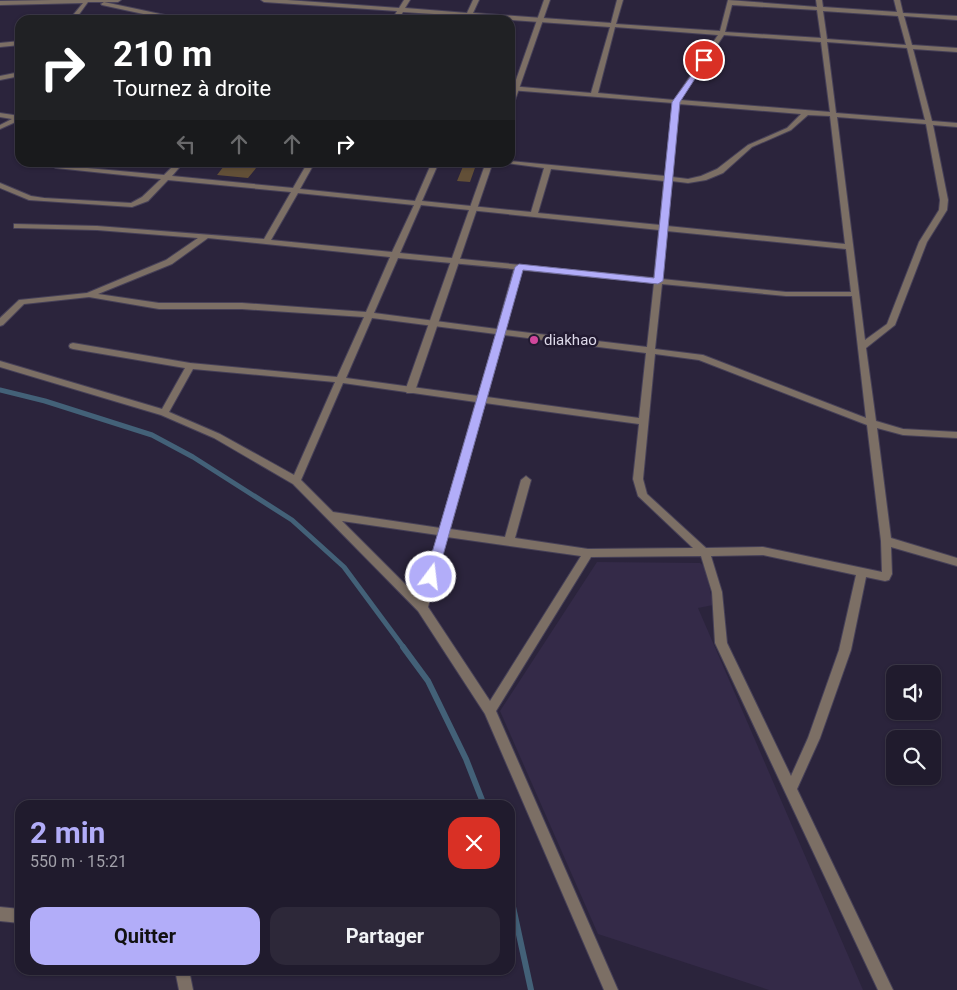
<!DOCTYPE html>
<html lang="fr">
<meta charset="utf-8">
<style>
:root{--surface:#201b2d;--page:#2d2839;--text:#f1f3f6;--muted:#a2a1aa;--line:#3d3949;--accent:#b2adf9}
body{margin:0;font-family:Roboto,sans-serif;background:var(--page);color:var(--text);height:100vh;display:flex;flex-direction:column;font-size:19px;white-space:nowrap}
*{box-sizing:border-box;margin:0}
p{font-size:16px;color:var(--muted)}
.icon{flex:none;width:28px;height:28px;fill:none;stroke:currentColor;stroke-width:2;stroke-linecap:round;stroke-linejoin:round}
.map{position:relative;flex:1;overflow:hidden}
.side{position:absolute;left:15px;top:800px;width:500px;height:175px;display:flex;flex-direction:column;background:var(--surface);border-radius:15px;box-shadow:0 1px 4px #0004,0 0 0 1px var(--line)}
.side>*{flex:none}
.hud{position:absolute;left:15px;top:15px;width:500px;height:152px;border-radius:15px;box-shadow:0 1px 4px #0004,0 0 0 1px var(--line);background:#202124;color:#fff;overflow:hidden}
.tools{position:absolute;left:886px;top:665px;display:grid;gap:10px}
.tools a{display:grid;place-items:center;width:55px;height:55px;border-radius:10px;background:var(--surface);box-shadow:0 1px 4px #0004,0 0 0 1px var(--line);font-size:25px}
.pin{position:absolute;display:grid;place-items:center;width:42px;height:42px;color:#fff;margin:-21px;border:2px solid #fff;border-radius:50%;box-shadow:0 1px 5px #0007}
.me{position:absolute;width:55px;margin:-28px;rotate:15deg;stroke-linejoin:round;filter:drop-shadow(0 0 4px #0008)}
.turn{display:flex;align-items:center;gap:18px;height:105px;padding:0 15px;font-size:22px}
.turn .icon{width:65px;height:65px;stroke-width:2.5}
.turn b{display:block;font-size:35px;line-height:42px}
.lanes{display:flex;align-items:center;height:48px;padding:0 15px;background:#0003;justify-content:center;gap:25px;direction:ltr}
.lanes .off{opacity:.35}
.round{display:grid;place-items:center;flex:none;width:52px;height:52px;border-radius:15px;background:var(--page)}
.head{display:flex;align-items:center;justify-content:space-between;height:85px;padding:0 15px}
h1{font-size:30px;font-weight:700;line-height:38px;color:var(--accent)}
.action{display:flex;gap:10px;margin-top:auto;padding:10px 15px}
.action a{flex:1;height:58px;border-radius:15px;background:var(--accent);color:#111;font-size:20px;font-weight:700;line-height:58px;text-align:center}
.action a+a{background:var(--page);color:var(--text)}
.map>svg:first-child{display:block}
</style>
<div class="map">
<svg width="957" height="990" viewBox="0 0 957 990">
<rect width="100%" height="100%" fill="#2b243c"/>
<path fill="#342a48" d="M597,562L700,563L705,567L713,605L698,608L863,990H769L598,934L500,711Z"/>
<g fill="none" stroke-linecap="round" stroke-linejoin="round">
<path stroke="#436178" stroke-width="5" d="M0,390L45,401L152,435L193,457L292,520L344,567L404,648"/>
<path stroke="#436178" stroke-width="6" d="M403,647L428,681L466,759L484,805
M510,893L531,990"/>
</g>
<path fill="#624f37" d="M227,162H261L248,178L217,175Z
M464,164L476,165L470,182L457,181Z"/>
<g fill="none" stroke-linecap="round" stroke-linejoin="round">
<g stroke="#474158" stroke-width="2">
<path id="minor" d="M53,0H121L118,2H88L75,20H69L83,3L0,5V1Z
M261,0H287L399,8L404,0H410L405,8L467,13L473,0H479L473,13L611,23L617,0H623L616,24L720,31L728,0L817,7L816,0H822L823,7L897,12L894,0H900L903,13L957,16V20L904,16L912,45L957,48V52L913,49L932,121L957,123V127L933,125L948,200L947,210L927,242L895,325L866,348L876,421L903,429L957,432V438L903,435L877,428L891,538L957,558V566L891,547L892,574L889,580L885,581L866,577L851,650L820,738L797,789L893,990H878L715,643L712,592L701,556L591,557L496,711L618,990H604L485,714L418,611L293,484L214,438L161,415L0,367V361L162,409L185,368L73,349L70,348L69,346L70,344L73,343L190,363L337,377L364,317L242,309H159L89,297L24,304L3,325L0,326V318L19,300L87,293L166,260L198,238L97,230L17,228H14V224L97,226L264,239L291,192L168,180L148,201L132,207L29,200L0,188V183L31,196L44,198L131,203L142,197L161,179L56,168L54,167V165L164,175L177,162H184L172,176L293,188L308,162H315L300,189L415,201L432,162H439L422,201L531,212L544,168L499,162H510V161L665,176L673,103L510,90V86L591,93L610,27L471,17L469,20H465V16L403,12L398,20H392L397,11L264,2ZM732,5L817,10L821,38L725,32ZM823,11L898,16L906,45L827,39ZM615,27L718,35L674,100L598,93ZM724,35L821,42L830,112L680,100ZM827,42L907,48L925,120L836,113ZM679,104L801,114L787,128L748,145L717,169L701,176L688,179L672,177ZM808,115L830,116L845,244L667,226L672,181L688,183L706,180L723,173L752,147L791,130ZM837,117L926,124L940,200L939,210L919,242L887,324L865,340ZM551,169L664,181L660,225L538,213ZM298,193L414,205L392,252L271,240ZM421,205L659,230L654,278L400,253ZM667,231L846,249L851,292H786L662,279ZM208,238L390,257L366,312L242,303H159L98,294L172,264ZM398,258L514,269L497,329L374,313ZM522,270L654,283L647,347L505,330ZM662,284L786,296H852L866,418L703,355L655,349ZM372,318L496,334L478,396L346,378ZM504,335L646,353L639,418L487,397ZM655,354L699,360L867,425L881,541L882,572L763,547L706,548L647,494L643,479ZM193,369L335,382L294,475L220,434L169,412ZM343,383L476,402L440,528L333,512L301,480ZM485,403L639,424L633,479L638,496L693,548L588,549L515,538L531,480L526,476L521,480L505,537L450,529ZM342,521L438,535L419,598ZM447,537L581,556L490,701L428,607ZM763,555L856,575L839,650L808,738L791,776L727,643L722,592L711,556Z
M104,2L179,18L182,20H171L102,5L101,4Z
M20,41V45L0,47V43Z
M20,72V76L0,80V76Z
M0,113L20,116V120L0,129V125L12,119L0,117Z
M0,907L20,909V923L0,921Z
M175,970H189L193,990H179Z"/>
</g>
<g stroke="#474158" stroke-width="2">
<path id="tertiary" d="M544,0H550L513,106L510,108V97Z
M486,162H493L415,391L413,393H407L405,391Z"/>
</g>
<use href="#minor" fill="#7c6f65" fill-rule="evenodd"/>
<use href="#tertiary" fill="#7c6f65" fill-rule="evenodd"/>
</g>
<path fill="#b2adf9" stroke="#7470a2" d="M704,58L707,60L680,102L663,281L658,284L523,270L437,577L435,581H427L425,577L515,267L519,264L654,278L672,102Z"/>
<circle fill="#d1479c" stroke="#221a31" stroke-width="2" cx="534" cy="340" r="5"/>
<g text-anchor="middle" stroke-width="5" stroke-linejoin="round" paint-order="stroke">
<g font-size="15" fill="#ddd9e9" stroke="#221a31" text-anchor="start">
<text x="544" y="345">diakhao</text>
</g>
</g>
</svg>
<div class="tools">
<a><svg class="icon" aria-label="sound" viewBox="0 0 24 24"><path d="M4 9h4l5-4v14l-5-4H4zM17 9q2 3 0 6"/></svg></a>
<a><svg class="icon" aria-label="search" viewBox="0 0 24 24"><circle cx="10" cy="10" r="6"/><path d="M15 15l6 6"/></svg></a>
</div>
<div class="pin" style="left:704px;top:60px;background:#d93025"><svg class="icon" aria-label="arrive" viewBox="0 0 24 24"><path d="M6 21V4h12l-3 4 3 4H6"/></svg></div>
<svg class="me" style="left:431px;top:577px" viewBox="-20 -20 40 40"><circle r="17" fill="#b2adf9" stroke="#fff" stroke-width="3"/><path d="M0-11L8 9 0 5-8 9z" fill="#fff"/></svg>
<div class="hud">
<div class="turn"><svg class="icon" aria-label="right" viewBox="0 0 24 24"><path d="M7 20v-9h11M14 6l5 5-5 5"/></svg><div><b>210 m</b>Tournez à droite</div></div>
<div class="lanes"><svg class="icon off" aria-label="left" viewBox="0 0 24 24"><path d="M17 20v-9H6M10 6l-5 5 5 5"/></svg><svg class="icon off" aria-label="ahead" viewBox="0 0 24 24"><path d="M12 20V5M6 11l6-6 6 6"/></svg><svg class="icon off" aria-label="ahead" viewBox="0 0 24 24"><path d="M12 20V5M6 11l6-6 6 6"/></svg><svg class="icon" aria-label="right" viewBox="0 0 24 24"><path d="M7 20v-9h11M14 6l5 5-5 5"/></svg></div>
</div>
<section class="side">
<div class="head"><div><h1>2 min</h1><p>550 m · 15:21</p></div><a class="round" style="background:#d93025;color:#fff"><svg class="icon" aria-label="close" viewBox="0 0 24 24"><path d="M6 6l12 12M18 6L6 18"/></svg></a></div>
<div class="action"><a>Quitter</a><a>Partager</a></div>
</section>
</div>
